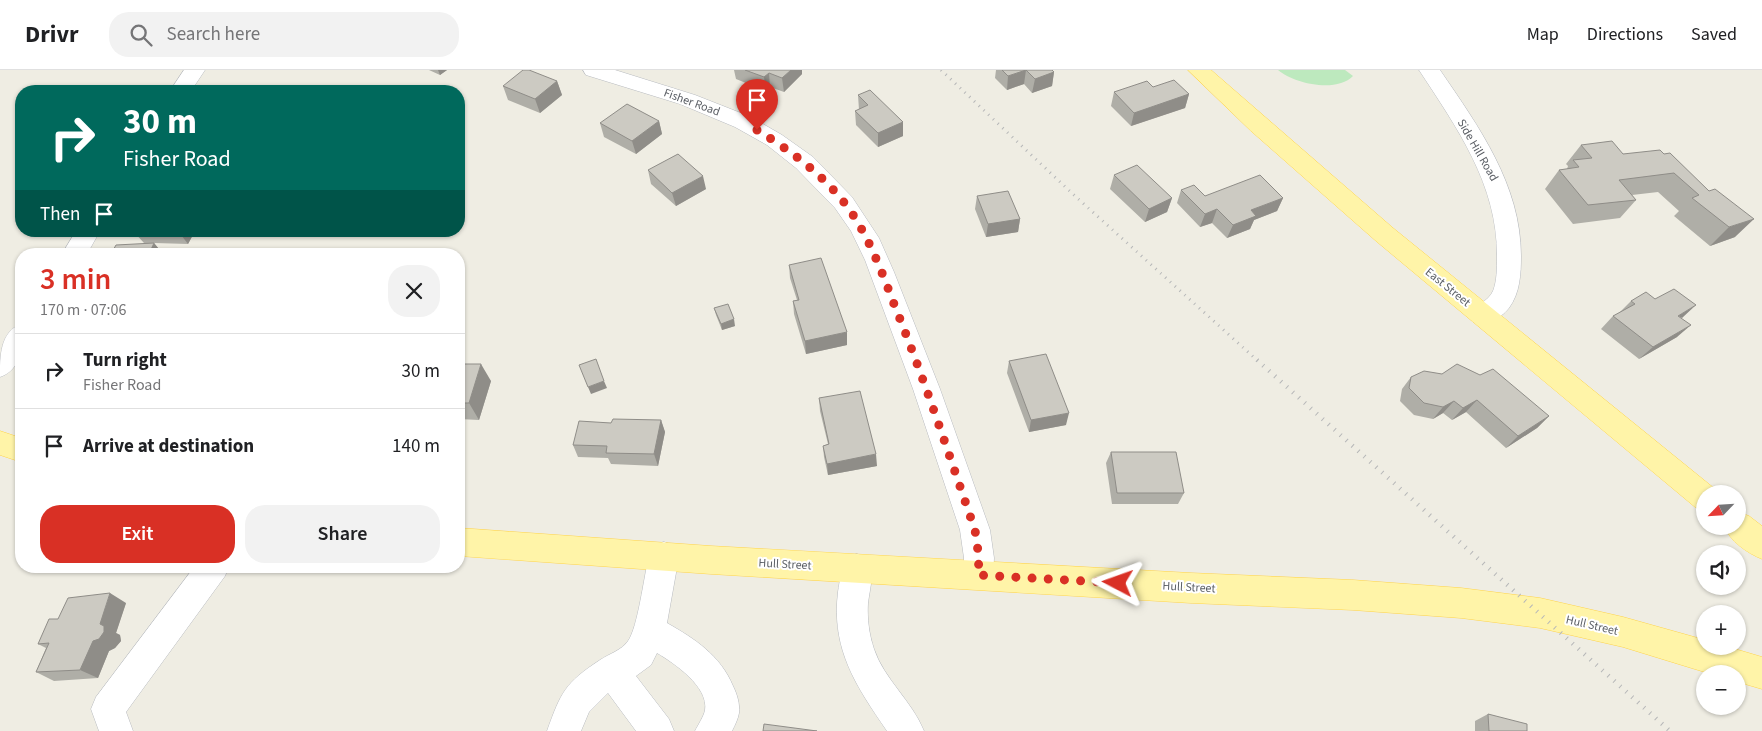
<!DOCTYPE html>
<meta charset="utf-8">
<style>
:root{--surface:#fff;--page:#f2f2f2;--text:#202124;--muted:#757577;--line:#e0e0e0;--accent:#d93025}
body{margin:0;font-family:"Source Sans 3",sans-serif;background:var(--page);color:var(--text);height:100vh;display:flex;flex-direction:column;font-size:19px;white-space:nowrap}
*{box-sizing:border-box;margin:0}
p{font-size:16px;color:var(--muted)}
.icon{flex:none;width:28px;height:28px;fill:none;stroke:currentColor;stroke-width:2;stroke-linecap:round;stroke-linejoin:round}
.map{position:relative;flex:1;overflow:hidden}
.details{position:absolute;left:15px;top:178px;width:450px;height:325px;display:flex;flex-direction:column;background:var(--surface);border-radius:20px;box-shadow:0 1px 4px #0004}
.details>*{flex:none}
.guide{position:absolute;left:15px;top:15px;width:450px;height:152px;border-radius:20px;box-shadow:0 1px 4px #0004;background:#00695c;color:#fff;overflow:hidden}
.needle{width:32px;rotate:245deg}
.tools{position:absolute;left:1696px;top:415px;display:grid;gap:10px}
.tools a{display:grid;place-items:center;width:50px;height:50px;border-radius:50%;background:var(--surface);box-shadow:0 1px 4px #0004;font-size:25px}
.pin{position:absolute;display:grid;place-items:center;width:42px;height:42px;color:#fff;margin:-51px -21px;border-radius:50% 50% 50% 0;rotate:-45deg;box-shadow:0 0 5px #0007}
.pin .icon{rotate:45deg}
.me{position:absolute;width:55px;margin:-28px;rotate:274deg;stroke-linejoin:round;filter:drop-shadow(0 0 4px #0008)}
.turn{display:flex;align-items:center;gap:18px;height:105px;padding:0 25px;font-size:22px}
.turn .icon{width:65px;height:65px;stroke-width:2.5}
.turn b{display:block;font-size:35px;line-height:42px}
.then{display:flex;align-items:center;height:48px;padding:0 25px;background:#0003;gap:10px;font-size:19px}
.round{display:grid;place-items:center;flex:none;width:52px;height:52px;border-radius:20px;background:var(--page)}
.head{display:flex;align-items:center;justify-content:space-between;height:85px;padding:0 25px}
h1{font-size:30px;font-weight:600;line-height:38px;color:var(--accent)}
.button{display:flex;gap:10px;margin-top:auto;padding:10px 25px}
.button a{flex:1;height:58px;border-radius:20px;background:var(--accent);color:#fff;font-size:20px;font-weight:600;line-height:58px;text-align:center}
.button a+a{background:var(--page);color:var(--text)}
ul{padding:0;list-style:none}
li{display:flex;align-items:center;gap:15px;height:75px;padding:0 25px;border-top:1px solid var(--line)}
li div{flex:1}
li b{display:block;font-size:19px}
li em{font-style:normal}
header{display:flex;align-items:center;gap:30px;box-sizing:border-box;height:70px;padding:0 25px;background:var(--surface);border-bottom:1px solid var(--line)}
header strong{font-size:24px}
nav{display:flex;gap:28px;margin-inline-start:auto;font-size:18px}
.search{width:350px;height:45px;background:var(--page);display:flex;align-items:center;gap:12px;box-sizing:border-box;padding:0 18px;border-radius:20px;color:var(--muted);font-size:19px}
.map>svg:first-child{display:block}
</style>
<header>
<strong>Drivr</strong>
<div class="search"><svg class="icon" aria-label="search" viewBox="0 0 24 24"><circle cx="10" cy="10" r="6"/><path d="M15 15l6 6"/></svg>Search here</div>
<nav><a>Map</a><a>Directions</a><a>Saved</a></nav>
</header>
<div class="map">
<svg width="1762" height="661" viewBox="0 0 1762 661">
<rect width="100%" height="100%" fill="#efede3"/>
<path fill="#bde9be" d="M1278,0H1345L1353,6C1337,23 1294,14 1278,0Z"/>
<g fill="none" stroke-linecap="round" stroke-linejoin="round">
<g stroke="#b8bbc0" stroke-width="1">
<path id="minor" d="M184,0H205L191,21H170Z
M583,0H615L695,25L751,47L782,65L813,87L852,127L879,168L894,202L940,319L990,460L994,488L993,505L989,515L978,519L967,515L963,505L964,488L960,460L913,319L865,190L851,161L835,138L796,98L767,75L735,57L680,34L586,5Z
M1419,0H1440C1479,57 1521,115 1521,186C1521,204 1520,223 1509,238C1500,249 1487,256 1473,252L1469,245C1475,235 1488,232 1493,221C1497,211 1497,198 1497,187C1498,115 1457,58 1419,0Z
M76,161H100L87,184H62Z
M21,254C22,274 23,299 0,307C0,286 0,262 21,254Z
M664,472L675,476L679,486L667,553C695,569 720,585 733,616C737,624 740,634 739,643C738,649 735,655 732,661H695C698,655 704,646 705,640C709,617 674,593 657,583L651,595L636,606L669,649L674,661H636L608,623L589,642L581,661H547C561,622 565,613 600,590C609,584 622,580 628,571C638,557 644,506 649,486L653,476Z
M857,484L868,488C875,503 870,517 868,533C867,549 869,564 874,579C884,609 912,631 924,661H887C856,616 831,579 838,522C840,510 841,499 846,488Z
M195,496H229L225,506L126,642L133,661H99L91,639L96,627Z"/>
</g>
<g stroke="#ffd44c" stroke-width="1">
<path id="major" d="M1188,0H1211L1393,158L1715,419L1718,424H1705V441L1695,437L1376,171L1251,61Z
M0,361L21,368V392L0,385Z
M1738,442L1749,446L1762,456V489C1747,483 1730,471 1724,456H1738Z
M459,458L711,476L1191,503L1353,510L1461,518L1540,528L1623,547L1705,570V576H1725L1762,587V619L1738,612V604H1711L1623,577L1540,558L1461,548L1353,540L1191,533L711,504L459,486Z"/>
</g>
<use href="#minor" fill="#fff" fill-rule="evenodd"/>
<use href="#major" fill="#fff4a8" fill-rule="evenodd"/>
<path stroke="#b6b7b8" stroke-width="3" stroke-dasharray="1 5.5" stroke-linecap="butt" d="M941,0L1075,126L1258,291"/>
<path stroke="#b6b7b8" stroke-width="4.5" stroke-dasharray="1 7" stroke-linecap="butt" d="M1257,290L1670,661"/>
</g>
<path fill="#afaea7" d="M429,0H447L440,5Z
M734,0H802V4L784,22L770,17L766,21L736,9Z
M996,0H1052L1054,2L1052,16L1032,23L1024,14L1007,20L995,8Z
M557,11L562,25L540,43L508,30L503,16Z
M1153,17L1189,24L1185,38L1131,56L1111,36L1114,22Z
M858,25L903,52V66L878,77L856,55L855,41L859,40Z
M659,51L662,64L636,84L604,67L600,53Z
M1581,75L1623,84H1664L1709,121L1735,167L1710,176L1674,146L1679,141L1658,122L1632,125L1636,130L1620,148L1573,154L1545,119L1559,100L1567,99L1568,96L1566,94Z
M648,100L706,119L676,136L651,114Z
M1114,105L1172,128L1167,142L1145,152L1110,119Z
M1181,120L1205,126L1283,128L1277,141L1254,150L1250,159L1227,168L1212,153L1200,157L1177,133Z
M977,126L1020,149L1018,162L986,167L975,139Z
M133,161H195L188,174L154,173L163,184H111L144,173Z
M789,195L847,275L806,284L794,244L793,231L797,230L790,208Z
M1631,231L1682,248L1677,267L1639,289L1601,259L1613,246L1619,243Z
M714,238L735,256L722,260L716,245Z
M1009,291L1066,355L1029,362L1007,303Z
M459,294L491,311L479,350L459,349Z
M1411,307L1549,346L1537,358L1506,378L1466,342L1452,350L1443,343L1433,349L1414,345L1400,331L1402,319Z
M819,328L877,396L828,405L824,387L823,376L828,374L820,341Z
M661,350L665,362L658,396L611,394L608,388L578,387L573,375L611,353Z
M1111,382L1184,423L1178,434H1112L1106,393Z
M126,533L116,563L120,565L121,571L115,578L109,581L98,608L54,611L36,602L46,578L38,574L58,549Z
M1488,644L1527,661H1475V651Z"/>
<path fill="#8f8d88" d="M438,0H447L440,5Z
M791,0H802V4L784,22L782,8Z
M1026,0L1024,14L1007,20L1008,6Z
M1054,2L1052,16L1032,23L1035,9Z
M769,3L770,17L766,21L764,7Z
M557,11L562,25L540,43L535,29Z
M1189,24L1185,38L1131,56L1134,43Z
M659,51L662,64L636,84L632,71Z
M903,52V66L878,77V63Z
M703,106L706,119L676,136L672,123Z
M1172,128L1167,142L1145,152L1149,139Z
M1283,128L1277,141L1254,150L1250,159L1227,168L1233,155L1251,140Z
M1217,139L1212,153L1200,157L1205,144Z
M1020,149L1018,162L986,167L988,154Z
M1754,149L1735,167L1710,176L1729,157Z
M178,161H195L188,174Z
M154,173L163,184H149Z
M1696,235L1682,248L1678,246Z
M734,249L735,256L722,260L721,254Z
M1691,255L1677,267L1639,289L1653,277Z
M847,262V275L806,284L805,271Z
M481,294L491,311L479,350L469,333Z
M604,311L607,318L591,324L588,317Z
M1477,330L1466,342L1452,350L1463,338Z
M1454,331L1443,343L1433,349L1443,337Z
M1069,343L1066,355L1029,362L1031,350Z
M1549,346L1537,358L1506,378L1518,366Z
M661,350L665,362L658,396L654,384Z
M876,384L877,396L828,405L827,394Z
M110,523L126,533L116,563L120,565L121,571L115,578L109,581L98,608L80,600L100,554Z"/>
<path fill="#cccac2" stroke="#8f8d88" d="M523,0H529L557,11L535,29L503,16Z
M745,0H791L782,8L769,3L764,7Z
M1002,0H1052L1054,2L1035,9L1026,0L1008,6Z
M1174,10L1189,24L1134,43L1114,22L1147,11L1153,17Z
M212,17H249L247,21H209Z
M870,20L903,52L878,63L855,41L868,35L858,25Z
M627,34L659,51L632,71L600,53Z
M1612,71L1623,84L1660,80L1664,84L1670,83L1709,121L1715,119L1754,149L1729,157L1692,128L1699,125L1674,103L1619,110L1636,130L1588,135L1559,100L1579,97L1573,90L1592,88L1581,75Z
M678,84L703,106L672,123L648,100Z
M1137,95L1172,128L1149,139L1114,105Z
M1260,105L1283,128L1251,140L1256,146L1233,155L1217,139L1205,144L1181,120L1194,115L1205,126Z
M1008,121L1020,149L988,154L977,126Z
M154,173L149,184H111L116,175Z
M821,188L847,262L805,271L793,231L799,230L789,195Z
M1674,219L1696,235L1678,246L1691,255L1653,277L1613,246L1635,234L1631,231L1646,222L1655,229Z
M728,234L734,249L721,254L714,238Z
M1046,284L1069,343L1031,350L1009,291Z
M596,289L604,311L588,317L579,295Z
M459,294H481L469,333H459Z
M1457,294L1480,305L1493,299L1549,346L1518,366L1477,330L1463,338L1454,331L1443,337L1424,333L1409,318L1411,307L1424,301L1442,304Z
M860,321L876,384L827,394L823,376L829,374L819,328Z
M613,349L661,350L654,384L606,383L607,376L573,375L579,351L611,353Z
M1111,382H1176L1184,423H1117Z
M110,523L100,554L104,556V562L99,569L93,571L80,600L36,602L49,573L38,574L49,549H58L68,528Z
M1488,644L1527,654V661H1489Z
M764,654L817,661H763Z"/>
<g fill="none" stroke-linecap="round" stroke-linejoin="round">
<path stroke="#d93025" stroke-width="9" stroke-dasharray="0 16.2" d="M757,60C793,82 832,111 855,148C872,175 883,205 894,234C924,308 949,385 975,460L979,488L978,505L1118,513"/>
</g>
<g text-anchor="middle" stroke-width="4" stroke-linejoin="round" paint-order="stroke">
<g font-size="12" fill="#5b5f65" stroke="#fff">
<text transform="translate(692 32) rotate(20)" y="4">Fisher Road</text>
<text transform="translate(1478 80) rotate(60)" y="4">Side Hill Road</text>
<text transform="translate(1448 217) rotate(39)" y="4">East Street</text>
<text transform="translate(785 494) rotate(3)" y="4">Hull Street</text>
<text transform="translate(1189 517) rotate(3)" y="4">Hull Street</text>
<text transform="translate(1592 555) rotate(13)" y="4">Hull Street</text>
</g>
</g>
</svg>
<div class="tools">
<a><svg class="needle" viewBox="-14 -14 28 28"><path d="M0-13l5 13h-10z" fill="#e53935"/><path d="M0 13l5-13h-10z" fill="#757577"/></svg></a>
<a><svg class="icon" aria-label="sound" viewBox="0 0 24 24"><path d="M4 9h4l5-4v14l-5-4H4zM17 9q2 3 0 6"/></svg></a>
<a>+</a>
<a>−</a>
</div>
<div class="pin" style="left:757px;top:60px;background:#d93025"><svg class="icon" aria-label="arrive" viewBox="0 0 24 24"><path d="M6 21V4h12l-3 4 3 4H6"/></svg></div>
<svg class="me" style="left:1118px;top:513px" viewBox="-20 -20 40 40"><path d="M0-17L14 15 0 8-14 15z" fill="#d93025" stroke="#fff" stroke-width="4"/></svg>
<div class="guide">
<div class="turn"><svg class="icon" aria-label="right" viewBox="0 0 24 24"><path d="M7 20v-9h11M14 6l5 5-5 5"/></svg><div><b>30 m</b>Fisher Road</div></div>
<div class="then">Then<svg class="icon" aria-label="arrive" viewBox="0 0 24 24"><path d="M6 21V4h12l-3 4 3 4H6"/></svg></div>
</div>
<section class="details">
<div class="head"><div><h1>3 min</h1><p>170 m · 07:06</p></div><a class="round"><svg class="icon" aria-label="close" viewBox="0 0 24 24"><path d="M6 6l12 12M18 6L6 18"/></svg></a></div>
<ul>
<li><svg class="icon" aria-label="right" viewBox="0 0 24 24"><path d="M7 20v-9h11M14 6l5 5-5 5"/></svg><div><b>Turn right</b><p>Fisher Road</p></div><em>30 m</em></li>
<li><svg class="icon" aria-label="arrive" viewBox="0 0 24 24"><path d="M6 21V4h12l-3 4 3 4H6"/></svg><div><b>Arrive at destination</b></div><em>140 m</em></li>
</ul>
<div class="button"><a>Exit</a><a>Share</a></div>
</section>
</div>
